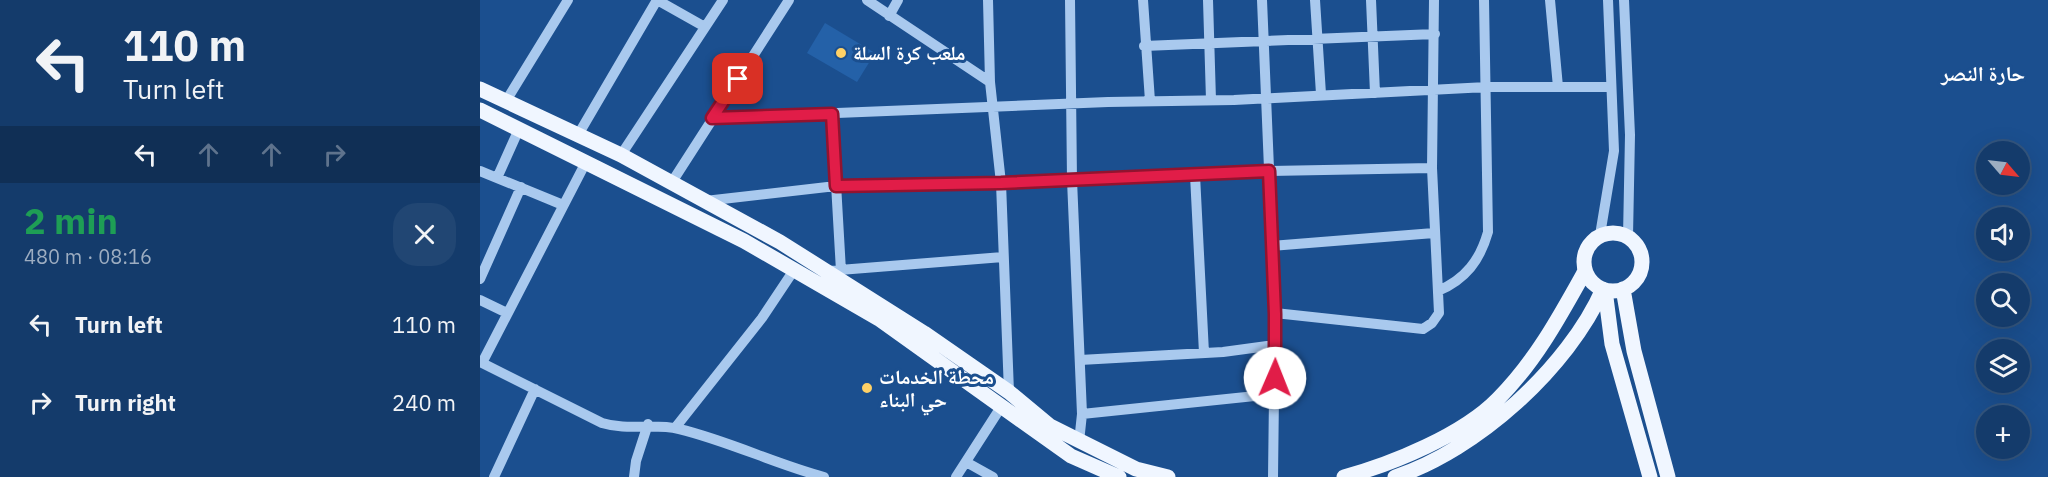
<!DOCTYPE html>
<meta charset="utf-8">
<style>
:root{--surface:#143b6b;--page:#214673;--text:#f1f3f6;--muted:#9dadc1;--line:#33557e}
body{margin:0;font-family:"IBM Plex Sans","Noto Naskh Arabic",sans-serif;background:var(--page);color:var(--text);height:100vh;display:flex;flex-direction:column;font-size:22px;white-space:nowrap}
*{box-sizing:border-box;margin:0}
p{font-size:20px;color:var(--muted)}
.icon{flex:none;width:33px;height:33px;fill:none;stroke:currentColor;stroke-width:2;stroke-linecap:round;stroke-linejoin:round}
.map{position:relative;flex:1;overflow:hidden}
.sheet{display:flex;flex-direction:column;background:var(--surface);width:480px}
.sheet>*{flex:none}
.hud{background:#143b6b;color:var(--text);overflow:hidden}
.needle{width:39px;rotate:118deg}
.buttons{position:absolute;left:1496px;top:141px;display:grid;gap:12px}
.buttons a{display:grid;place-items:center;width:54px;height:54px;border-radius:50%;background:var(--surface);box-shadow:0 6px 24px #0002,0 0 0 2px var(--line);font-size:30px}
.pin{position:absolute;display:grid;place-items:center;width:51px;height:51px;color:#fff;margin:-26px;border-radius:12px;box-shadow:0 3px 9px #0006}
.me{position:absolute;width:66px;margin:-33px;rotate:1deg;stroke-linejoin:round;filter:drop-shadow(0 0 4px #0008)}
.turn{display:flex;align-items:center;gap:21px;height:126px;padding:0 24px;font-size:27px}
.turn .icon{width:78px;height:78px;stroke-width:2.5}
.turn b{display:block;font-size:42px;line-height:51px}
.lanes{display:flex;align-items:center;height:57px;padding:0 24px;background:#0003;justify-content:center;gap:30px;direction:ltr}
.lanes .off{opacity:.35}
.round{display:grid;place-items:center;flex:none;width:63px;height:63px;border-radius:24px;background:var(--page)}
.overview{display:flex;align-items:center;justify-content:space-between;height:102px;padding:0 24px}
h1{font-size:36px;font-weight:700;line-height:45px;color:#1e9e55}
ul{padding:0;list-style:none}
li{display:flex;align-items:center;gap:18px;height:78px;padding:0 24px}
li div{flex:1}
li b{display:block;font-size:22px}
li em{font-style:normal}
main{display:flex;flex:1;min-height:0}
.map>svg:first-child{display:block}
</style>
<main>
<section class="sheet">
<div class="hud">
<div class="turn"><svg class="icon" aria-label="left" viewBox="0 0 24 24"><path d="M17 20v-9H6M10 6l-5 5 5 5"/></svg><div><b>110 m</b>Turn left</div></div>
<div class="lanes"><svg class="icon" aria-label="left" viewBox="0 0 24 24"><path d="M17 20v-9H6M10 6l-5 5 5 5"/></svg><svg class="icon off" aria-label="ahead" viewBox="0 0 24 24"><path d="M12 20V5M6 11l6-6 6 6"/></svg><svg class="icon off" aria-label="ahead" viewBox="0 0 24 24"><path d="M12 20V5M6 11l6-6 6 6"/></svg><svg class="icon off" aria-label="right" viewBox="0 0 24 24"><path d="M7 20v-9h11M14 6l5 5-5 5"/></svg></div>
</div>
<div class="overview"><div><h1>2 min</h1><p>480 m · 08:16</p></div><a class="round"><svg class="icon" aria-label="close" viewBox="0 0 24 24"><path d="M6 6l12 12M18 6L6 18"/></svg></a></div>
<ul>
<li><svg class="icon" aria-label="left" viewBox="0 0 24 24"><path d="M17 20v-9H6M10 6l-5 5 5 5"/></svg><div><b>Turn left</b></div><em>110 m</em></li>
<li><svg class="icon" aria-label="right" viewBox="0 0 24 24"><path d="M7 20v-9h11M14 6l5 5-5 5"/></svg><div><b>Turn right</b></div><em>240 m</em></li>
</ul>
</section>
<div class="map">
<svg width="1568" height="477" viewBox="0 0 1568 477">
<rect width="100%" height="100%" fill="#1b4f8f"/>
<path fill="#2461a8" d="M345,23L395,53L377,82L327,53Z"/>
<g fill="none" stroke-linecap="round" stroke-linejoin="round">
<path stroke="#a9c9ee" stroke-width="10" d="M177,0L225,27
M387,0L510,82
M508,0L510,82L521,183L529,392
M590,0L592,180L602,414L599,442
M663,0L670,101
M728,0L731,100
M782,0L795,313L793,477
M835,0L841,94
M891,0L895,93
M1070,0L1078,87
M1144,0L1150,135L1148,236
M409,16L418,0
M664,46L955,34
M26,101L88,0
M352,114L361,271
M232,118L628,102L754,100L1007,87H1131
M98,135L177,0
M141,155L243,0
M0,171L83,205
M715,175L724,353
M17,178L39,129
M192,182L309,0
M225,201L356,186L521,183L789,171L952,168
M1120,235L1134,151L1128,0
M791,246L954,233
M347,271L523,257
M0,279L41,187
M958,291C986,279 1000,260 1008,232L1004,0
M0,300L27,313
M795,313L943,329L952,323L959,313L952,168L954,0
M600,360L743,352L795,345
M0,362L122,423C148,431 172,423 199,429C249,441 295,464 344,477
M2,363L106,162
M602,414L794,394
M195,428L282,318L314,270
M486,462L513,477
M14,477L55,389
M154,477L156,461L168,424
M476,477L521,407"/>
<path stroke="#f0f6ff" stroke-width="15" d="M0,89L141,155L300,242L444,333L529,392L570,426L656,469L688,477
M0,110L264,241L399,319L591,456L639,477
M1104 262a29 29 0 1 1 58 0a29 29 0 1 1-58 0Z
M1143,289L1154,351L1188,477
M1125,290L1132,344L1170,477
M864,477C912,464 983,435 1018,399C1055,362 1080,316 1105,271
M915,477C997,450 1088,368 1123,289"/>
</g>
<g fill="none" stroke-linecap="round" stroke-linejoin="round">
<g stroke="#92132f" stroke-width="15">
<path id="route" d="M258,79L232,118L352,114L356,186L521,183L789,171L795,314V378"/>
</g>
<use href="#route" stroke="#e11d48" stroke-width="10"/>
</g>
<g fill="#ffd166" stroke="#1b4f8f" stroke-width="2">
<circle cx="361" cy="53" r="6"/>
<circle cx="387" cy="388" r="6"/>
</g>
<g text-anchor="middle" stroke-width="6" stroke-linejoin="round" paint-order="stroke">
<g font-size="20" font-weight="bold" fill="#fff" stroke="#1b4f8f" text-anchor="start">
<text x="373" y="60">ملعب كرة السلة</text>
<text x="399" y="384">محطة الخدمات<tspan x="399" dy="23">حي البناء</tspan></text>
</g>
<g font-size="21" font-weight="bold" fill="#fff" stroke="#1b4f8f">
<text x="1503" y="81">حارة النصر</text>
</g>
</g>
</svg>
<div class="buttons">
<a><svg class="needle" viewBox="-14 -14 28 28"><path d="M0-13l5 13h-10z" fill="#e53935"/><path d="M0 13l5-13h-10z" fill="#9dadc1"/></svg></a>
<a><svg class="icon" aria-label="sound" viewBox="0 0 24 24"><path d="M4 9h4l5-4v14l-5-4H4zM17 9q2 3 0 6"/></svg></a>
<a><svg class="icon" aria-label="search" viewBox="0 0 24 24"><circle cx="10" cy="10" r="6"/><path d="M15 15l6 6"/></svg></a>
<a><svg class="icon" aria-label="layers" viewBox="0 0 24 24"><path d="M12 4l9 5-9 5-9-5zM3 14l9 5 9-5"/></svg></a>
<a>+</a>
</div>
<div class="pin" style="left:258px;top:79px;background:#d93025"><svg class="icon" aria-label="arrive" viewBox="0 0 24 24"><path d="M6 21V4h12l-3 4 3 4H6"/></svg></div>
<svg class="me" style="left:795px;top:378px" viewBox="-20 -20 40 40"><circle r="19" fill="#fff"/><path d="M0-13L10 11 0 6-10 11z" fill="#e11d48"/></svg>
</div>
</main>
